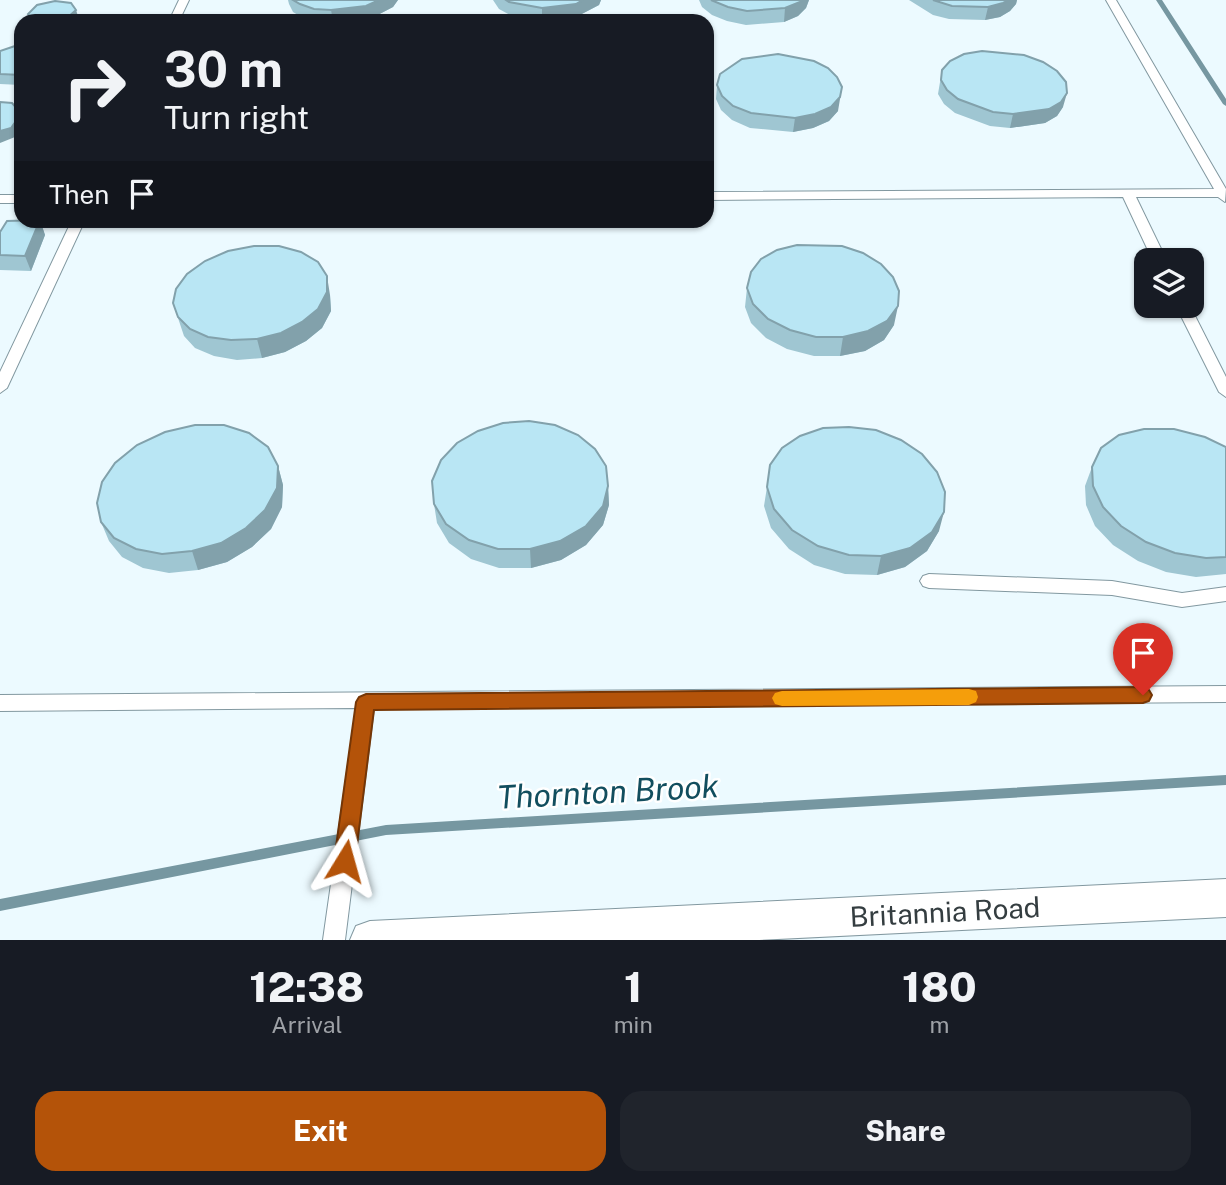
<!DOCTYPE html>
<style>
:root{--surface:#171b24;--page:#20242c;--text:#f1f3f6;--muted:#9ea1a6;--accent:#b45309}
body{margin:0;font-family:"Public Sans",sans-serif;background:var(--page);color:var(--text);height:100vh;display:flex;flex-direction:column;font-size:26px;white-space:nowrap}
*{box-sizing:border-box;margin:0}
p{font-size:23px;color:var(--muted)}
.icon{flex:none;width:38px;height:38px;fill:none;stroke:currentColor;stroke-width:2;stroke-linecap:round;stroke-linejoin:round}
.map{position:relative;height:940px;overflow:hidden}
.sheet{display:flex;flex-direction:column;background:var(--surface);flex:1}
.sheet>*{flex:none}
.banner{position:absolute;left:14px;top:14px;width:700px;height:214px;border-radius:21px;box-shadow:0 2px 5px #0004;background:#171b24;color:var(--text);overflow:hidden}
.tools{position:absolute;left:1134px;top:248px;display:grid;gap:14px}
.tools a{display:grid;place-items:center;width:70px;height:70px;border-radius:14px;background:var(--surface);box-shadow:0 2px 5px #0004;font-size:35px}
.pin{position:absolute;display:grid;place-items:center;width:60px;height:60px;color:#fff;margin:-72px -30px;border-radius:50% 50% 50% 0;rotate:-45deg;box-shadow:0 0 7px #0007}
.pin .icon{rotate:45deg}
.me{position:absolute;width:77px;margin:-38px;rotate:8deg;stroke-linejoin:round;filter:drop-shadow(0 0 5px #0008)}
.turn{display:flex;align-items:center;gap:24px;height:147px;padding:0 35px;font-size:32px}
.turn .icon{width:91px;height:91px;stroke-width:2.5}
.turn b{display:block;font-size:49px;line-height:60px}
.then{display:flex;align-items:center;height:66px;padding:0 35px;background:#0003;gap:14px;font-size:26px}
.eta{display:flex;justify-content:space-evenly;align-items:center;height:119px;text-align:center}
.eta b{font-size:42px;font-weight:800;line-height:49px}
.cta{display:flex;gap:14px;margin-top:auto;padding:14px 35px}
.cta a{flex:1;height:80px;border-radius:21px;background:var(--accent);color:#fff;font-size:28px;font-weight:800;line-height:80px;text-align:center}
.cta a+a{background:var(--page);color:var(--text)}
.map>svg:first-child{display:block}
</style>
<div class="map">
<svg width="1226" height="940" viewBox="0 0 1226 940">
<rect width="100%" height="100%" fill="#ecfaff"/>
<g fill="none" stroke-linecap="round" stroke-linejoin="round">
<path fill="#7697a1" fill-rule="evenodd" d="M1156,0H1162L1226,99V106L1223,104Z
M1226,775V785L386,835L0,911V899L386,825Z"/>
<g stroke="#8298a0" stroke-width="2">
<path id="lane" d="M179,0H189L179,21H169Z
M1106,0H1116L1226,189L1225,202L1218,197H1136L1167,261H1153L1123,197L707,200V192L1214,189Z
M0,195H21V203H0Z
M72,220H85L7,388L0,393V372Z
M1176,306H1190L1226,377V397L1219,392Z
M929,574L1112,581L1182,593L1226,587V601L1182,607L1112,595L929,588L923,586L920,581L923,576Z
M1226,686V702L374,708L345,940H323L356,708L0,711V695Z"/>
</g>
<g stroke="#8298a0" stroke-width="2">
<path id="street" d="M1226,879V917L759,940H350L356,926L370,921Z"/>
</g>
<use href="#lane" fill="#fff" fill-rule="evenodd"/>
<use href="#street" fill="#fff" fill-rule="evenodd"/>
</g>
<path fill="#9fc6d2" d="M288,0H398L393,7L368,20L358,21H313L303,18L293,12L289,4Z
M493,0H601L599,5L576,17L546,21H539L510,15L499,9Z
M699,0H809L806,8L798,16L784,22L746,25L727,21L712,15L702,7Z
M909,0H1017L1016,4L1010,11L1000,17L985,20L949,19L933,15Z
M21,44V85L0,84V51Z
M942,70L1063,107L1057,116L1045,123L1010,128L990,126L955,113L944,104L938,94Z
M717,85L838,111L829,121L813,128L793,132L750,128L732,120L721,110L716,99Z
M40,220L45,235L31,271L0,270V232Z
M747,288L894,325L884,340L865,351L840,356H814L787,349L766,338L751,323L745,307Z
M330,295L331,311L322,328L306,341L285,352L262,358L237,360L214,356L195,348L184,336L173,303Z
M1226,447V574L1196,577L1166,572L1138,561L1113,545L1095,526L1086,505L1085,486L1092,467Z
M278,466L283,485L282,507L271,529L252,547L227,562L198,570L169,573L143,568L122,557L109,541L101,522Z
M608,486L609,505L603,525L586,545L561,560L531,568H499L471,559L449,543L437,523L434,504Z
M767,487L939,531L927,551L905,567L877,575L845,574L814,565L789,549L771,528L764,506Z"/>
<path fill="#82a1ab" d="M379,0H398L393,7L368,20L358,21H333L331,10Z
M583,0H601L599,5L576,17L542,21V8Z
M802,0H809L806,8L798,16L784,22L785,8Z
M1009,0H1017L1016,4L1010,11L1000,17L985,20L988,7Z
M76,10L79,19L77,21H56Z
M842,87L838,111L829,121L813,128L793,132L795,118Z
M1067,93L1063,107L1057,116L1045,123L1010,128L1013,114Z
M21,114V129L15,137L0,143V131Z
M40,220L45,235L31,271L25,256Z
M327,276L330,295L331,311L322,328L306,341L285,352L262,358L257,339Z
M898,306L894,325L884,340L865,351L840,356L843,337Z
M278,466L283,485L282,507L271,529L252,547L227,562L198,570L192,551Z
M608,486L609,505L603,525L586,545L561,560L531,568L530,549Z
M944,512L939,531L927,551L905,567L877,575L881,556Z"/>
<path fill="#b9e6f4" stroke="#82a1ab" stroke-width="2" d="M293,0H379L366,6L331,10L314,9L300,4Z
M506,0H583L576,4L542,8L509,2Z
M711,0H802L800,2L785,8L747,11L728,7Z
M933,0H1009L1003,3L988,7L952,6Z
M55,1L71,3L76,10L67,18L56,21H33L28,14L37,5Z
M21,44V75L0,74V51Z
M982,51L1024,55L1043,62L1057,71L1066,82L1067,93L1061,102L1049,109L1013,114L993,112L958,99L947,90L941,80L942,70L950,61L964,54Z
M778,54L814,61L828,68L837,77L842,87L840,97L831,107L815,114L795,118L751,113L733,106L722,96L717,85L720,74L742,59Z
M0,102L12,103L21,113V114L11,128L0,131Z
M40,220L25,256L0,255V232L7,221Z
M797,245L842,246L863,253L881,264L893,277L899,291L898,306L887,321L868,331L843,337H816L790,330L768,319L753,304L747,288L751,272L761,259L777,250Z
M254,246H279L301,252L318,262L327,276V292L318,309L302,322L281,333L257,339L231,340L208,337L190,329L178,317L173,303L176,289L187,274L205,261L228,251Z
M529,421L555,425L578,435L595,449L606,466L608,486L603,506L586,526L560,541L530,549H498L469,540L446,524L434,504L432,481L441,460L457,443L478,431L503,423Z
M195,425H224L249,433L268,447L278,466L277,488L265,510L246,528L221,543L192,551L162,554L136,549L114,538L101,522L97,503L102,482L115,463L137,445L165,432Z
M849,427L876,430L901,440L922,454L937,472L945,492L944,512L932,532L910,548L881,556L849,555L818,546L792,530L774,509L767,487L770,465L782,448L800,436L823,428Z
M1144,429H1174L1205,437L1226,447V557L1206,558L1175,553L1146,542L1121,526L1103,507L1093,486L1092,467L1101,448L1119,435Z"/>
<path fill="#b45309" stroke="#753606" stroke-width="2" d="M1143,687L1149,690L1152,695L1149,701L1143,703L374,710L355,861L352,868L345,870L337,868L334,861L356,702L359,697L366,694Z"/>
<path fill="#f59e0b" d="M969,689L976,691L978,697L976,702L969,705L782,706L775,704L772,698L775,693L782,691Z"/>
<g text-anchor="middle" stroke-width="5" stroke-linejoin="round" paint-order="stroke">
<g font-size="28" fill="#343d40" stroke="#fff">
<text transform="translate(945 912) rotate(-3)" y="10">Britannia Road</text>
</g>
<g font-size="32" font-style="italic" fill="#124e5e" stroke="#fff">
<text transform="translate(608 792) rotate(-3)" y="11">Thornton Brook</text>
</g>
</g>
</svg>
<div class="tools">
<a><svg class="icon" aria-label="layers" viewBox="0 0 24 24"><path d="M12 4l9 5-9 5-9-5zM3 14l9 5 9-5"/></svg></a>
</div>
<div class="pin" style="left:1143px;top:695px;background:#d93025"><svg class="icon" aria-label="arrive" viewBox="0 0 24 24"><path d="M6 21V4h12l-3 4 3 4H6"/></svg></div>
<svg class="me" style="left:345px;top:861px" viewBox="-20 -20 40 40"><path d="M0-17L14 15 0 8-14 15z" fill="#b45309" stroke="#fff" stroke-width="4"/></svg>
<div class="banner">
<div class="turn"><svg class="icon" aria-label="right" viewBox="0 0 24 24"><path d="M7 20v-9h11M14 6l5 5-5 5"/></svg><div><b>30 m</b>Turn right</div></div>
<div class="then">Then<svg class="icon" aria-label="arrive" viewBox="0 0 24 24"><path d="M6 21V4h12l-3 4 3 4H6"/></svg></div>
</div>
</div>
<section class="sheet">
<div class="eta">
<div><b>12:38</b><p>Arrival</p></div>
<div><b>1</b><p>min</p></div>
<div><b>180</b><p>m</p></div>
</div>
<div class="cta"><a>Exit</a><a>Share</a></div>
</section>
